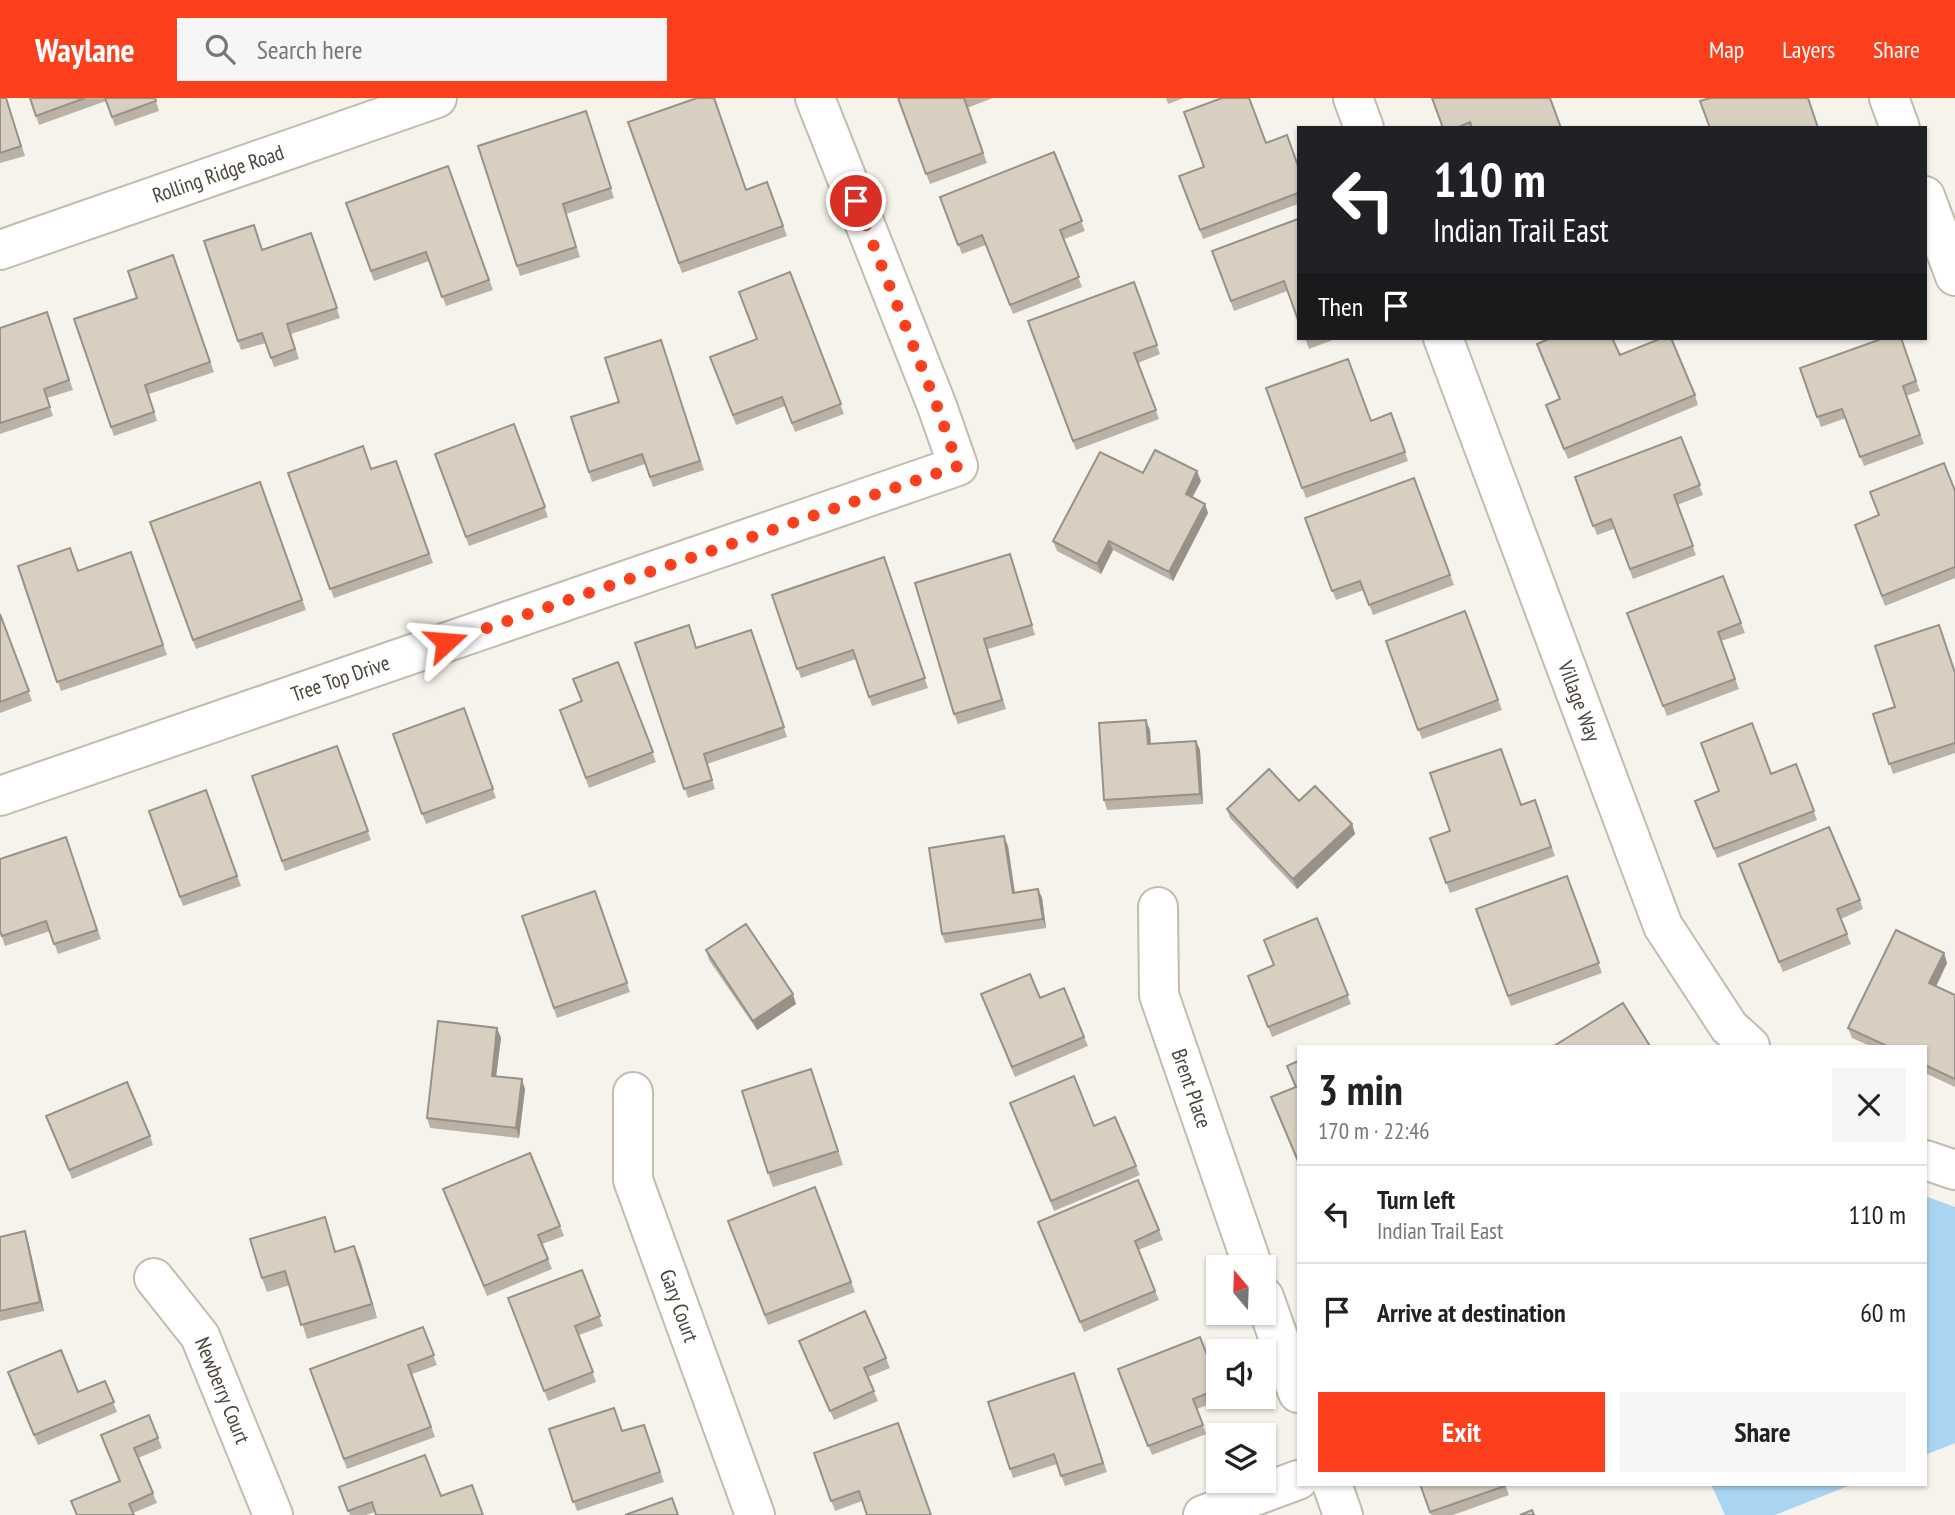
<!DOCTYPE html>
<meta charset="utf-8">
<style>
:root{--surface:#fff;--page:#f6f6f6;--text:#222;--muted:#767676;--line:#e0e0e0;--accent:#fc3f1d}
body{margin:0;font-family:"PT Sans Narrow",sans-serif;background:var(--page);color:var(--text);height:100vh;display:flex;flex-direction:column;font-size:26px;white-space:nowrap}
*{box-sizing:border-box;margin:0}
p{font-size:23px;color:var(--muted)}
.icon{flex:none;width:38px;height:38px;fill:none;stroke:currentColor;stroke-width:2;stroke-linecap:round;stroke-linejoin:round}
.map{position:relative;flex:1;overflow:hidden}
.sheet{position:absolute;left:1297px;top:947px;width:630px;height:441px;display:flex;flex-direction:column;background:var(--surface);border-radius:0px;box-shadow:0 2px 5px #0004}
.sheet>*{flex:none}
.top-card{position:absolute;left:1297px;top:28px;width:630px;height:214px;border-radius:0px;box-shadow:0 2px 5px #0004;background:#202124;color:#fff;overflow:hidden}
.needle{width:46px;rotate:341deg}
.tools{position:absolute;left:1206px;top:1157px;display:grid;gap:14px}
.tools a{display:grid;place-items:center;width:70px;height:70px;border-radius:0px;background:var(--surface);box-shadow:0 2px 5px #0004;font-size:35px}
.pin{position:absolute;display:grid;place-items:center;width:60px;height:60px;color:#fff;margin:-30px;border:4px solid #fff;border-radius:50%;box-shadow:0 2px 7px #0007}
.me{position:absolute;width:77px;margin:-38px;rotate:71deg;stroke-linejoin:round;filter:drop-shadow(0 0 5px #0008)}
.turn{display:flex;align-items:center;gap:24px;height:147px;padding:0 21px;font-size:32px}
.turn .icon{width:91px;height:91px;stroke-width:2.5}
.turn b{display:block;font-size:49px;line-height:60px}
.then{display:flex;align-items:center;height:66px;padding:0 21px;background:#0003;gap:14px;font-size:26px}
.round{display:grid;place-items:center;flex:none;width:74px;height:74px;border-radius:0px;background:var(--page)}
.headline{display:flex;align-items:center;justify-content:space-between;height:119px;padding:0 21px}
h1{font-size:42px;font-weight:600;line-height:52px}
.button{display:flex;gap:14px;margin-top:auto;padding:14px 21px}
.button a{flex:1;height:80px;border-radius:0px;background:var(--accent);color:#fff;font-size:28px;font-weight:600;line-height:80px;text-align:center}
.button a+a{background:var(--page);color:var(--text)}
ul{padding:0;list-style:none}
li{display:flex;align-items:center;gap:21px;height:98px;padding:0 21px;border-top:2px solid var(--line)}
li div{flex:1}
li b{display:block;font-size:26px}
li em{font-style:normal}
header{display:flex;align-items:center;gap:42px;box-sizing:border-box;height:98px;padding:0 35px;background:var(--accent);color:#fff}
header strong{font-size:33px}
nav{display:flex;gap:38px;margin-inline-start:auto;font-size:24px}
.search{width:490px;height:63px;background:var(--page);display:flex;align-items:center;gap:18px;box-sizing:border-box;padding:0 24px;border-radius:0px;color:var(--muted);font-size:26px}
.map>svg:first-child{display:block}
</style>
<header>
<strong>Waylane</strong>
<div class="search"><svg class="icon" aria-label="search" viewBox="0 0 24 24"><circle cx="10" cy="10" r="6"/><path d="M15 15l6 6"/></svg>Search here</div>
<nav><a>Map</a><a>Layers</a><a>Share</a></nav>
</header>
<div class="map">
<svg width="1955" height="1417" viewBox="0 0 1955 1417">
<rect width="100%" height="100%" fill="#f6f3ec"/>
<path fill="#a9d4f2" d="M1925,1098L1955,1109V1345L1925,1357Z
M1711,1386H1853L1775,1417H1725Z"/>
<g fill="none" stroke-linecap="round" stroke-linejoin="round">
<g stroke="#c2bbae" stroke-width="42">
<g id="street">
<path d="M1353,0L1364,30"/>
<path d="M1889,0L1900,30"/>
<path d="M1925,98L1955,178"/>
<path id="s1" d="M0,152L437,0"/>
<path id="s2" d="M1443,240L1663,828L1729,929L1750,948"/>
<path id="s3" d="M0,698L958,368L937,308L815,0"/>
<path id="s4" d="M1158,809L1159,897L1253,1169"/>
<path id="s5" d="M633,994V1082L755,1417"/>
<path d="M1925,1062L1955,1072"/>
<path id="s6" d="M154,1180L200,1238L273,1417"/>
<path d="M1264,1199L1298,1295"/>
<path d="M1332,1386L1343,1417"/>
<path d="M1203,1417L1298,1382"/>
</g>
</g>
<use href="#street" stroke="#fff" stroke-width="38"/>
</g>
<path fill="#bab2a6" d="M0,0H6L25,58L0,65Z
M30,0H155L159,13L115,28L106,3L39,27Z
M898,0H993L967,10L987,65L930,86Z
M1166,0H1184L1168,6Z
M1432,0L1561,30H1443Z
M586,13L614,100L566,116L580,159L520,178L517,168Z
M628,24L746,92L767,84L787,138L682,175Z
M1266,45L1298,68V106L1203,141L1179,78Z
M1054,54L1085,133L1064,141L1082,189L1013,216L986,147L962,156L940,99Z
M448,68L493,192L446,208L429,163L374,183L346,105Z
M1298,121L1287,193L1234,213L1212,153Z
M311,135L340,220L291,236L299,261L274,269L266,245L241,252L204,143L263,151Z
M173,157L214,274L149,296L157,323L114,338L74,221L137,200Z
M790,174L844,316L795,334L785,308L736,327L710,259L757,241Z
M1134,184L1160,256L1138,265L1159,321L1076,352L1028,223Z
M47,214L73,292L47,300L53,318L0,336V230Z
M1305,240H1338L1309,251Z
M1901,240L1920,293L1906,298L1924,346L1864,368L1846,320L1821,329L1800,270Z
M661,242L704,372L653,389L645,366L592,384L571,319L619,304Z
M1620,257L1695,297L1698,307L1568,361L1549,317L1559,301Z
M1266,290L1371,323L1391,315L1408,363L1306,400Z
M514,326L548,419L469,448L435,356Z
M1681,339L1703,397L1677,407L1696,457L1633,481L1614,431L1597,437L1575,379Z
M396,363L433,465L334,500L288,375L371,371Z
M1143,375L1201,383L1192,399L1205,406L1208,415L1173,483L1113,452L1101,476L1057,453L1053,443Z
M1414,380L1454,487L1373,517L1364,492L1336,502L1305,420Z
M260,384L306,512L196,551L150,424Z
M1955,393V480L1885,508L1855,427L1879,417Z
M131,454L167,557L61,593L18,468L78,473Z
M1010,456L1035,537L988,551L1006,611L958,626L954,616Z
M884,459L928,590L872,608L856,561L801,580L772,497Z
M1723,478L1745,535L1721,543L1739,591L1667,618L1627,515Z
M1465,513L1502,612L1422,641L1386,543Z
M0,516L32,603L0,615Z
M751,532L787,639L707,666L715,691L688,700L635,545L696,550Z
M618,564L656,664L589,690L560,612L582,603Z
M1955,574V655L1893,676L1873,616L1895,609Z
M464,610L496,700L426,726L393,636Z
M1150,632L1151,646L1196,643L1200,652L1203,706L1107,712L1104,702Z
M337,648L371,742L285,773L252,678Z
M1796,666L1817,722L1717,760L1695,703Z
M206,692L241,788L183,808L149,713Z
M1535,702L1555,758L1450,795L1430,740Z
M1299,703L1352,726L1355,736L1297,791L1230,720L1227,711Z
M66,739L101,841L58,856L50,833L5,848L0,833Z
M1008,748L1015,794L1038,791L1042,800L1046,830L945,845L942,836Z
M1742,776L1860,802L1863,811L1841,821L1851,846L1783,874Z
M1567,778L1602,875L1511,908L1476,811Z
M595,793L630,894L557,920L522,818Z
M1317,820L1351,906L1272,939L1248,878L1273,867Z
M706,852L796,906L757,932L709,862Z
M1944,855L1947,865L1936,888L1955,897V989L1925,975V948H1870L1852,940L1848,930Z
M1064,890L1088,948L1015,979L985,906L1040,900Z
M497,930L501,940L496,978L525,991L519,1040L430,1030L427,1020Z
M816,985L843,1067L773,1089L768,1075Z
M1014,1015L1094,1028L1136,1068L1140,1077L1054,1113Z
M50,1027L150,1038L153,1047L72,1081Z
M815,1089L855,1194L768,1227L728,1123Z
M447,1101L560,1128L564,1138L542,1146L552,1171L487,1198Z
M325,1119L336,1154L360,1162L377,1220L307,1241L290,1187L267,1194L262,1180Z
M1159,1132L1163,1142L1138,1152L1159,1202L1084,1234L1042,1134Z
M25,1133L28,1143L44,1213L0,1223V1139Z
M582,1172L603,1228L579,1237L596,1284L548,1303L508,1200Z
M423,1229L437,1267L412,1276L435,1339L347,1371L310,1271Z
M799,1243L886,1260L890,1270L868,1279L878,1303L834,1322Z
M1118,1271L1218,1285V1298H1223L1224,1300L1197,1311L1206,1336L1152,1357Z
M1074,1275L1107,1374L1065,1388L1057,1366L1013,1380L1010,1371Z
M105,1283L117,1314L38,1347L11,1284L78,1294Z
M149,1317L162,1350L138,1360L157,1405L133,1415L134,1417H77L71,1403L119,1383Z
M898,1325L862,1403L835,1413L814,1355Z
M644,1327L664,1384L577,1413L549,1331L622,1333Z
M1420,1386H1505L1509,1397L1453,1417H1431Z
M339,1389L441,1398L483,1417L375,1414L366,1417H350Z"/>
<path fill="#979187" d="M1197,373L1201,383L1189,406L1186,396Z
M1205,406L1208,415L1173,483L1169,474Z
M1109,443L1113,452L1101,476L1097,466Z
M1146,622L1150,632L1151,655L1148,646Z
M1196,643L1200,652L1203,706L1200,696Z
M1352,726L1355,736L1297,791L1293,781Z
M1004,738L1008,748L1016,804L1013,795Z
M1038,791L1042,800L1046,830L1043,821Z
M1944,855L1947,865L1933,895L1929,885Z
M793,896L796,906L757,932L753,923Z
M497,930L501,940L495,987L492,978Z
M522,981L525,991L519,1040L516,1030Z
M25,1133L28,1143L44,1213L40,1204Z
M354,1148L360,1162L377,1220L372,1206Z"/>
<path fill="#d8cfc1" stroke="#979187" stroke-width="2" d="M0,0H6L21,48L0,55Z
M30,0H85L36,18Z
M105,0H155L156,3L112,19Z
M697,0H714L746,92L767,84L783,128L679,165L628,24Z
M898,0H964L983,55L926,76Z
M1222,0H1249L1266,45L1287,37L1298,68V95L1200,132L1179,78L1204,69L1184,14Z
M1432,0H1550L1561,30H1472L1470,24L1456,30H1443Z
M1710,0H1808L1818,30H1710L1700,3Z
M586,13L611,90L563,106L576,149L517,168L478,48Z
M1054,54L1082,123L1060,132L1079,179L1010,207L982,137L958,147L940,99Z
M448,68L489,182L442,199L426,154L371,173L346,105Z
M1298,121V222L1284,183L1231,203L1212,153Z
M254,127L262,152L311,135L337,210L287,226L295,251L271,260L262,235L238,243L204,143Z
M173,157L210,264L145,287L154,314L111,329L74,221L137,200L128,173Z
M790,174L841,306L792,325L782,299L733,317L710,259L757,241L739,194Z
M1134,184L1157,247L1134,255L1156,312L1073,343L1028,223Z
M47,214L69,282L44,291L50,309L0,325V230Z
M1551,240H1612L1620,257L1662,240H1671L1695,297L1564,351L1546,307L1560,301L1537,246Z
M1884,240H1901L1916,283L1903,288L1920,337L1860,359L1842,311L1817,319L1800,270Z
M661,242L700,363L650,379L642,356L589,374L571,319L619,304L605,260Z
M1348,261L1371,323L1391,315L1405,354L1302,390L1266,290Z
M514,326L545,409L466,439L435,356Z
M1681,339L1700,387L1674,397L1693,448L1630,471L1611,421L1593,428L1575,379Z
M363,348L371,371L396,363L429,456L330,491L288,375Z
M1155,352L1197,373L1186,396L1205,406L1169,474L1109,443L1097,466L1053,443L1100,354L1143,375Z
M1944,365L1955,393V469L1882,498L1855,427L1879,417L1870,394Z
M1414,380L1450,477L1369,507L1360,483L1332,493L1305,420Z
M260,384L302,502L193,542L150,424Z
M70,450L78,473L131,454L163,547L57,584L18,468Z
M1010,456L1032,527L984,541L1002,602L954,616L915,485Z
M884,459L925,580L869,599L853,552L797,571L772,497Z
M1723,478L1741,525L1718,534L1735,581L1663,608L1627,515Z
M1465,513L1498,602L1418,632L1386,543Z
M0,516L29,593L0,604Z
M689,527L696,550L751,532L784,629L704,656L712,682L684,691L635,545Z
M1939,527L1955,575V645L1889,666L1873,616L1895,609L1875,548Z
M618,564L653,654L586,680L560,612L582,603L573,581Z
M464,610L493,691L422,716L393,636Z
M1146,622L1148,646L1196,643L1200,696L1104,702L1099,625Z
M1752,625L1771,676L1796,666L1814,713L1714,751L1695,703L1719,693L1701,645Z
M337,648L368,733L282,763L252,678Z
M1501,651L1521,707L1535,702L1551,749L1446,785L1430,740L1450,733L1430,675Z
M1269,671L1299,703L1315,688L1352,726L1293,781L1227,711Z
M206,692L237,778L180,799L149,713Z
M1829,729L1860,802L1837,811L1847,836L1779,864L1739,766Z
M1004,738L1013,795L1038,791L1043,821L942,836L929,750Z
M66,739L97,832L54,846L46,823L2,838L0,833V761Z
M1567,778L1599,865L1508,898L1476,811Z
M595,793L627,885L554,910L522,818Z
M1317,820L1348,897L1268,929L1248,878L1274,867L1264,842Z
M746,826L793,896L753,923L706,852Z
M1896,832L1944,855L1929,885L1955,897V981L1925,967V948H1887L1848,930Z
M1030,876L1040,900L1064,890L1084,939L1012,969L981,896Z
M1623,905L1650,948H1554Z
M438,923L497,930L492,978L522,981L516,1030L427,1020Z
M1298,963V1063L1271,999L1296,989L1287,968Z
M811,971L838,1053L768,1075L742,993Z
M1074,978L1094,1028L1115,1019L1136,1068L1051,1103L1010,1005Z
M127,984L150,1038L69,1072L46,1018Z
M530,1055L560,1128L538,1137L548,1161L484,1188L443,1091Z
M1138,1082L1159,1132L1135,1143L1155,1193L1080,1224L1038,1124Z
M815,1089L851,1184L765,1217L728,1123Z
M325,1119L335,1154L354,1148L372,1206L301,1227L285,1173L262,1180L250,1141Z
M25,1133L40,1204L0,1213V1139Z
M582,1172L600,1218L575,1228L593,1274L544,1293L508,1200Z
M865,1213L886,1260L864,1270L874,1293L830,1313L799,1243Z
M423,1229L434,1257L408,1267L431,1329L344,1361L310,1271Z
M1200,1239L1218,1285V1291L1193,1301L1203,1327L1148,1348L1118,1271Z
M61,1252L78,1294L105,1283L114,1304L34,1337L8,1274Z
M1074,1275L1103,1365L1061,1378L1054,1356L1010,1371L988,1304Z
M614,1310L622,1333L644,1327L660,1374L573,1404L549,1331Z
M149,1317L158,1340L134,1350L153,1395L129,1406L134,1417H77L71,1403L120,1383L101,1337Z
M898,1325L931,1417H867L859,1393L831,1403L814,1355Z
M425,1357L441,1398L472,1387L483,1417H376L372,1404L348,1413L339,1389Z
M1420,1386H1505V1388L1430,1414Z
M672,1400L678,1417H625Z
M1532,1412L1534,1417H1520Z"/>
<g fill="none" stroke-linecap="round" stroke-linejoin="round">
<path stroke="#fc3f1d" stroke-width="12" stroke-dasharray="0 21.6" d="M446,544L958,368L937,308L856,103"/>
</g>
<g text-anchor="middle" stroke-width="5" stroke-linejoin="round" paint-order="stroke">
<g font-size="21" fill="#4b4439" stroke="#fff">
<text dy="7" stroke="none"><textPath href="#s1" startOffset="231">Rolling Ridge Road</textPath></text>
<text dy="7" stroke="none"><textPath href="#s3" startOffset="360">Tree Top Drive</textPath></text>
<text dy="7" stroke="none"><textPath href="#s2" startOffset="388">Village Way</textPath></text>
<text dy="7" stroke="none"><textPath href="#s4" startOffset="187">Brent Place</textPath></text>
<text dy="7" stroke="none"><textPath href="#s5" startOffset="222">Gary Court</textPath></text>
<text dy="7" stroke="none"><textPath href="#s6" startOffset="133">Newberry Court</textPath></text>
</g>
</g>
</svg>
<div class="tools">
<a><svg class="needle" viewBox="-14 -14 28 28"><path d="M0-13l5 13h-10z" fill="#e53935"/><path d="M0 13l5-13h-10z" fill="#767676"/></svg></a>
<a><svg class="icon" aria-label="sound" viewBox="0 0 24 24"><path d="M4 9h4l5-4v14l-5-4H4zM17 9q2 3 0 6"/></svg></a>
<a><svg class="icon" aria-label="layers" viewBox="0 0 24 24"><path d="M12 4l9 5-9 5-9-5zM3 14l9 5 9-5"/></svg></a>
</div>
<div class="pin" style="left:856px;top:103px;background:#d93025"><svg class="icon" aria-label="arrive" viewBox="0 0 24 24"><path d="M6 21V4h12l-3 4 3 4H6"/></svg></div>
<svg class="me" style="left:446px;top:544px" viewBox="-20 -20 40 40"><path d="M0-17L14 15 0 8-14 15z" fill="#fc3f1d" stroke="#fff" stroke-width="4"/></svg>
<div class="top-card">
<div class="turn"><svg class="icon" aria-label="left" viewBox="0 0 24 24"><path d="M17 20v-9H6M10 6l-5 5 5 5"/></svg><div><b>110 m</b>Indian Trail East</div></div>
<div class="then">Then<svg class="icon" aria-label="arrive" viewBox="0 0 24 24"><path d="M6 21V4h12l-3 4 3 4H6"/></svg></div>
</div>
<section class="sheet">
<div class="headline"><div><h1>3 min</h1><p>170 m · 22:46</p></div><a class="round"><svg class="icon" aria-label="close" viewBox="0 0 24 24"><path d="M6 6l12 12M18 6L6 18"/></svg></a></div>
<ul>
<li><svg class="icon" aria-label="left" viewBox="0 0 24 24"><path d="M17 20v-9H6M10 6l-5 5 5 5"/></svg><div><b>Turn left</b><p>Indian Trail East</p></div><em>110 m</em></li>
<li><svg class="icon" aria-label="arrive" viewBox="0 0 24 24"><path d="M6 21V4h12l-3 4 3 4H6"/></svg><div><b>Arrive at destination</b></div><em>60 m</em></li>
</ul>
<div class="button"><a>Exit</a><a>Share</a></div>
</section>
</div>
